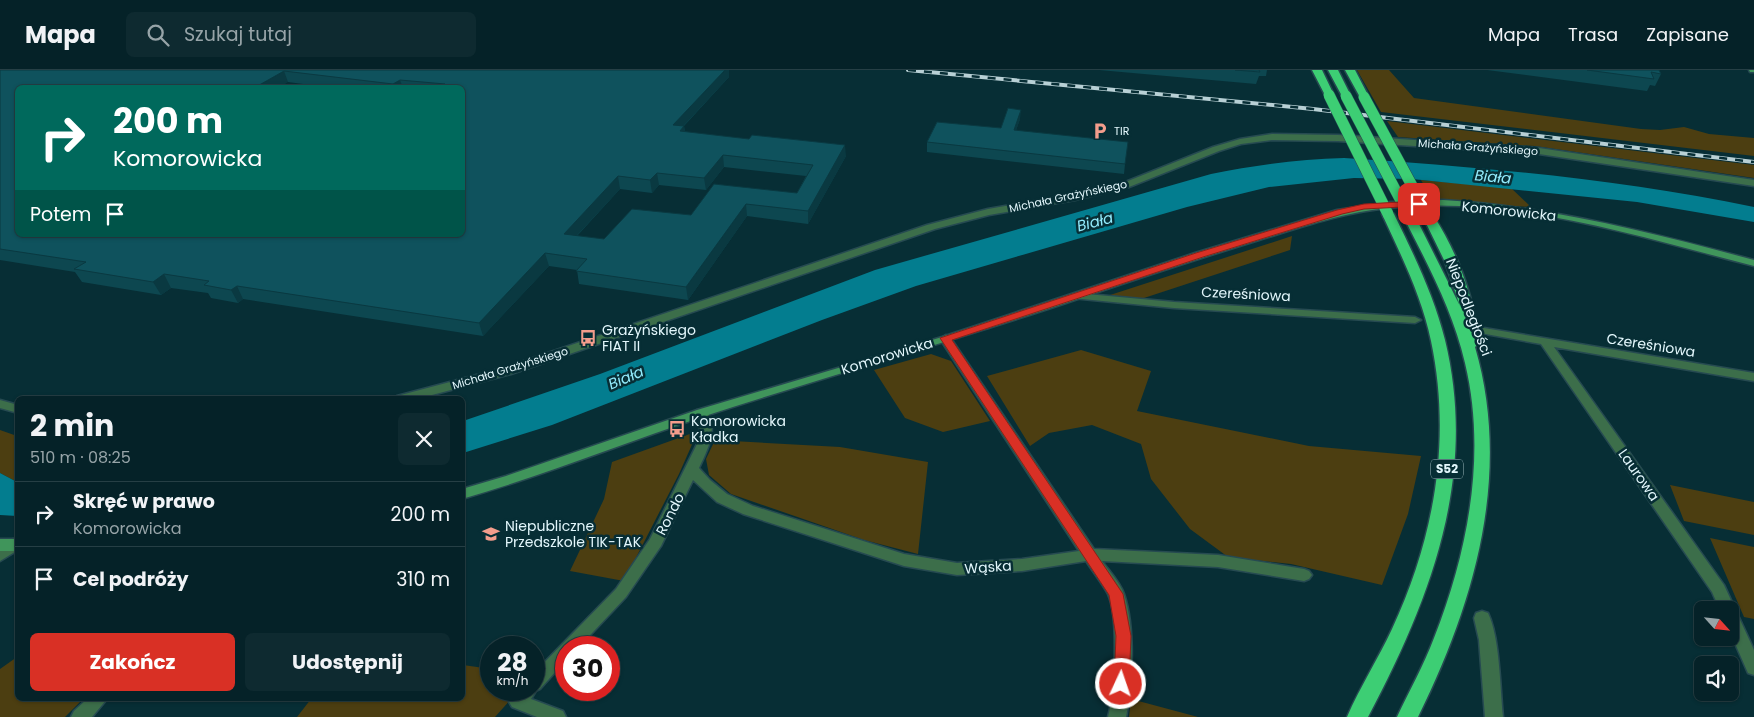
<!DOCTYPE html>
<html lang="pl">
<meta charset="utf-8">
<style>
:root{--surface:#052228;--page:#0e2a30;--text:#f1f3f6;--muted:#97a4a8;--line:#263f45;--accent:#d93025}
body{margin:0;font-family:Poppins,sans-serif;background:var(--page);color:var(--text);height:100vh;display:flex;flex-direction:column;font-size:19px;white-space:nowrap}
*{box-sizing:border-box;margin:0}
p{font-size:16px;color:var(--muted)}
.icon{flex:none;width:28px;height:28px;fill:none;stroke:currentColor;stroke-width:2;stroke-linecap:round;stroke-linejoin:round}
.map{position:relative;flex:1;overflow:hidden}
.sheet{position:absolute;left:15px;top:326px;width:450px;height:305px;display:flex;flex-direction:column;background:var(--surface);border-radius:8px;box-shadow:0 1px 4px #0004,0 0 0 1px var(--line)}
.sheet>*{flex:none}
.banner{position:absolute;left:15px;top:15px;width:450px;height:152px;border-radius:8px;box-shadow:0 1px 4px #0004,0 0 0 1px var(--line);background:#00695c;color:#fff;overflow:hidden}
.needle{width:32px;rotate:117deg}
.fabs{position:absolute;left:1694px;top:531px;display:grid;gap:10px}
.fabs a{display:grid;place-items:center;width:45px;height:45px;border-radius:8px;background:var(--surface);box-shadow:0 1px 4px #0004,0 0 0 1px var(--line);font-size:25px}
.speed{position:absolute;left:480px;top:566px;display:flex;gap:10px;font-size:25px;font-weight:700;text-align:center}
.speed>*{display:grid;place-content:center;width:65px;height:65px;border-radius:50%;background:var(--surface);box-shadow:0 1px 4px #0004,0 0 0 1px var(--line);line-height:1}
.speed small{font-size:12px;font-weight:400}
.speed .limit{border:8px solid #d22;background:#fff;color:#111}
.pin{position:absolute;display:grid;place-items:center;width:42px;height:42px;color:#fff;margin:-21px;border-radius:10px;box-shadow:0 2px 8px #0006}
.me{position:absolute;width:55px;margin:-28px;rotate:3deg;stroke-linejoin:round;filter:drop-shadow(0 0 4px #0008)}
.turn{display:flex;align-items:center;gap:18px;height:105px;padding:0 15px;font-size:22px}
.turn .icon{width:65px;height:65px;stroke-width:2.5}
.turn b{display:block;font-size:35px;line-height:42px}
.then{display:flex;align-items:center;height:48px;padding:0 15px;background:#0003;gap:10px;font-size:19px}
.round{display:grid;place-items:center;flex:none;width:52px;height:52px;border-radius:8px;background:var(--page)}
.overview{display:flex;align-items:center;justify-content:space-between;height:85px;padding:0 15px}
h1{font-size:30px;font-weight:700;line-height:38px}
.primary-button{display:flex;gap:10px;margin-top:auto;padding:10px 15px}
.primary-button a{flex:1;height:58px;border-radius:8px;background:var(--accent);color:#fff;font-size:20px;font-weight:700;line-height:58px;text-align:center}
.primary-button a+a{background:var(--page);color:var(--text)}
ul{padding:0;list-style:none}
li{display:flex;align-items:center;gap:15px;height:65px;padding:0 15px;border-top:1px solid var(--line)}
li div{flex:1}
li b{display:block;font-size:19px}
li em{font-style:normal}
header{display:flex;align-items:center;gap:30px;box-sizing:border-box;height:70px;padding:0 25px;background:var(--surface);border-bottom:1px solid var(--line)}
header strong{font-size:24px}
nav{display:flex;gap:28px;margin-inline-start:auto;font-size:18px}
.search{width:350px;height:45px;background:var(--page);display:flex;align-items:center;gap:12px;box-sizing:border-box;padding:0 18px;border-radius:8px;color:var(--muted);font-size:19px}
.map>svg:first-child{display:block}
</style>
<header>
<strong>Mapa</strong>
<div class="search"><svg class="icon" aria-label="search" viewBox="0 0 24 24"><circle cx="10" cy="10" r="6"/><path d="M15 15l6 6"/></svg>Szukaj tutaj</div>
<nav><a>Mapa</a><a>Trasa</a><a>Zapisane</a></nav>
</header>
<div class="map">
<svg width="1754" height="647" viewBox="0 0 1754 647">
<rect width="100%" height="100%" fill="#072e35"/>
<path fill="#4c3e11" d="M1357,0H1389L1414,28L1641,59L1660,60L1684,57L1709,64L1754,68V86L1381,42Z
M1387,51L1754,95V108L1535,76L1398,67Z
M1421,110L1511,118L1531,137L1432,130Z
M1292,166L1290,180L1144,228L1145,229L1107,226Z
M1081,280L1151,301L1137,341L1309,376L1421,386L1408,444L1382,515L1291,494L1228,487L1190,459L1151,409L1141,374L1092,355L1049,363L1030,376L987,306Z
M931,284L951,291L990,351L943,362L905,348L874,300Z
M0,360L17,366V412L0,403Z
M698,361L679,404L624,511L570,501L604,429L612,392Z
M715,370L840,377L928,392L918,484L864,470L731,424L709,405L706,389Z
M1670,415L1754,432V465L1684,451Z
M1710,468L1754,477V549L1744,547Z
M17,587L18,629H83L65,647H0V599Z
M463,595L491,599V620H519L495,647H297L311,629H462Z
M1131,629L1198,647H1129Z"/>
<path fill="#037d8f" d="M1344,88C1482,97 1619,109 1754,137V152L1637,132L1412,109L1354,108L1269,117L1187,137L916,216L822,250L552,355L463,383V351L600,304L875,200L1211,104C1256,95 1299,89 1344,88Z
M0,403L17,412V446L0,445Z"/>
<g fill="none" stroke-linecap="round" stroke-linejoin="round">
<g stroke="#264a51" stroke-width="3">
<path id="street" d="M1272,64L1338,65L1539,78L1754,110V116L1539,84L1338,71L1272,70L1241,74L1219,81L1129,117L1075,130L989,145L935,159L511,304L417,329H395L397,326L503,298L927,155L988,139L1075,124L1123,113L1213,77L1240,69Z
M1076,223L1174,232L1415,247L1421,250L1415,253L1174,238L1072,228L1070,226Z
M1484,258L1754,303V311L1554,277L1724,515L1754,580V605L1748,603L1730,562V540H1720L1712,522L1541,274L1480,263L1478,261Z
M946,265L950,267L1094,479L1218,485L1304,499L1309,501L1312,505L1309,509L1304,511L1218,497L1102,491C1109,501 1120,512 1124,524C1135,556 1133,614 1126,647H1108C1115,621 1119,548 1108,524C1102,513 1093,502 1086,491L1022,501L957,505L904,496L743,444L717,432L693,410L661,476L626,527L578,578H566V590L540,619L536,621L531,629L563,641L566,647H537L512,637L509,632L518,620H534V603L616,519L650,469L697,374L700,355L696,343L697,340H707C718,360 708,379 699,398L710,410L727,424L753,436L904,484L957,493L1022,489L1079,481L940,269Z
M0,330L18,335V343L0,338Z
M13,469L18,471V480L0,491V477Z
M1482,541L1488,543C1500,568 1500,618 1503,647H1485L1479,570L1474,548L1476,543Z
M87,629H107L92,647H71L74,641Z"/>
</g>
<g stroke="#264a51" stroke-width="3">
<path id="secondary" d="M1749,0H1754V2H1750Z
M1443,130C1552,137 1649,162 1754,190V196C1636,166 1513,125 1389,138C1344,142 1302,157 1259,170C1194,190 1130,211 1066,233C946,273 825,307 705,346C624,373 545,405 462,429V419L506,406L697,340L942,267L1195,183L1337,140L1391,132Z
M0,469H18V481H0Z"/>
</g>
<g stroke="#264a51" stroke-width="3">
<path id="highway" d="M1312,0H1322L1334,25L1332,27H1326Z
M1328,0H1338L1351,26L1349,28H1343Z
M1345,0H1355L1369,27L1367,29H1361Z
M1388,140L1394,144C1414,185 1434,226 1445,270C1478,406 1431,528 1368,647H1347C1360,617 1378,589 1392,559C1434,469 1452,370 1431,271C1422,227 1401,185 1382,144Z
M1409,142L1415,146L1460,236L1445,192L1423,147L1429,143L1433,145C1458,183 1474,228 1479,273L1475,277C1512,403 1475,532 1418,647H1397C1409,621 1424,595 1434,568C1468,482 1487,384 1465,293C1453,241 1427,193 1403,146Z"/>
</g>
<use href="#street" fill="#3c6e4a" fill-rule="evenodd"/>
<use href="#secondary" fill="#40955b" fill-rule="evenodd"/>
<use href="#highway" fill="#3dce74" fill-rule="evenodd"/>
<g stroke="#b8d0d5" stroke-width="4">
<path id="rail" d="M908,0L1313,39L1754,92"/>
</g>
<use href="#rail" stroke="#072e35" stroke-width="2.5" stroke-dasharray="8" stroke-linecap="butt"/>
<g stroke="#264a51" stroke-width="12" stroke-linecap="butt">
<path id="highway-bridge" d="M1329,25L1388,144
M1346,26L1409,146
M1364,27L1429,147"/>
</g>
<use href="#highway-bridge" stroke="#3dce74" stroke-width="11"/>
</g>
<path fill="#0d4750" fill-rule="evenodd" d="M0,0H729V7L684,56L685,62L846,86L808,154L747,146L688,230L579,214L577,200L549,196L483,266L243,229L238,233L211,228L208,223L171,218L161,225L82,212L75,202L0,190ZM288,12L333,18H462V165H18V18ZM724,97L806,106L797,123L691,145L604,169L577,166L620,119L652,123L659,115L706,120Z
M1099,0H1267L1266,6H1259L1256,14Z
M1487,0H1659L1661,4L1655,16L1650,15L1647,21Z
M1020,49L1016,60L1125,94L1124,104L927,82V72L1001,58Z"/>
<path fill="#0a3941" d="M725,0H729V7L674,66L673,55Z
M284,1L288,12L279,18H254Z
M400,10L403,18H394L393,14Z
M1021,40L1020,49L1013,70L1014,60Z
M684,56L686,67L680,61Z
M845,75L846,86L808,154V141Z
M723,85L724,97L706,120L704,108Z
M657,103L659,115L652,123L650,110Z
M618,106L620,119L567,176L564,164Z
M746,134L747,146L688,230L686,217Z
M545,183L549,196L483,266L479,253Z
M164,204L171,218L161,225L153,212Z
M237,216L243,229L238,233L231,220Z"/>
<path fill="#0f525d" stroke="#0a3941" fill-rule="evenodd" d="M0,0H725L673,55L684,56L680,61L749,69L752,65L845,75L808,141L746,134L686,217L576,201L587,189L545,183L479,253L237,216L231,220L204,215L209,211L164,204L153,212L74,199L86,192L0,179ZM284,1L393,14L400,10L445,14L440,18H462V165H18V18H254ZM723,85L813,95L797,123L714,114L691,145L632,139L604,169L564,164L618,106L650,110L657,103L704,108Z
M1235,0H1259L1260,2Z
M1587,0H1659L1661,4L1651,2L1654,9Z
M1008,38L1021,40L1014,60L1128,72L1125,94L927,72L937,52L1001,58Z"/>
<path fill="#d93025" stroke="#8d1f18" d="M1419,131L1422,132V136L1364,139L1342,144L1203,187L952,270L1123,524L1131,566L1129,614L1127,618L1121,620L1116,618L1114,614L1116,566L1109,525L940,268L1196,183L1337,140L1364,134Z"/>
<defs>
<g id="parking-bare" transform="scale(1.35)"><path d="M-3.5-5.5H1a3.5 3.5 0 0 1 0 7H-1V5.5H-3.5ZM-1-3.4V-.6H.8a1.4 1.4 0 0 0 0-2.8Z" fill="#f49d8c" stroke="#072e35" stroke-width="2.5" paint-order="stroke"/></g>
<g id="bus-bare" transform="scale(1.35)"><path d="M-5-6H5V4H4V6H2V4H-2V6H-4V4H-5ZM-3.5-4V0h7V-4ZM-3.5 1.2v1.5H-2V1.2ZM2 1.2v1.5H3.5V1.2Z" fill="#f49d8c" stroke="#072e35" stroke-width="2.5" paint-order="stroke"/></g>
<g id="school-bare" transform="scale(1.35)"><path d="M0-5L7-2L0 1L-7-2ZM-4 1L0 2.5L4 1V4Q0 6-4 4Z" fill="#f49d8c" stroke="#072e35" stroke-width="2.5" paint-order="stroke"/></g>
</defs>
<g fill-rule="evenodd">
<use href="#parking-bare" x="1100" y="61"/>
<use href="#bus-bare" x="588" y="268"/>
<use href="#bus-bare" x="677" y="359"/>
<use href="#school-bare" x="491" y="464"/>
</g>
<g text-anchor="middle" stroke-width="5" stroke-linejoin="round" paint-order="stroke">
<g font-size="11" fill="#e3f7fc" stroke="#072e35" text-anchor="start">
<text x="1114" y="65">TIR</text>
</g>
<g font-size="11" fill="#e3f7fc" stroke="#072e35">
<text transform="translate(1478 77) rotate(4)" y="4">Michała Grażyńskiego</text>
<text transform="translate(1068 126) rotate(-12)" y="4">Michała Grażyńskiego</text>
<text transform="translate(510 298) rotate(-17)" y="4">Michała Grażyńskiego</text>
</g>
<rect fill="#072e35" stroke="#a1bbc0" stroke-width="1" x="1431" y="389.5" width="32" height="19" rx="4"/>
<g font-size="12" font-weight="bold" fill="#e3f7fc">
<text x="1447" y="403">S52</text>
</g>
<g font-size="14" fill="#e3f7fc" stroke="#072e35">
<text transform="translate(1509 141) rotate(6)" y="5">Komorowicka</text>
<text transform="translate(1246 224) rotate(3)" y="5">Czereśniowa</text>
<text transform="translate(1469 237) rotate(69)" y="5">Niepodległości</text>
<text transform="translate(1651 275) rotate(9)" y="5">Czereśniowa</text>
<text transform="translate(887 286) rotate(-17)" y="5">Komorowicka</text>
<text transform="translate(1639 405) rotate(55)" y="5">Laurowa</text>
<text transform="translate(670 444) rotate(-63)" y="5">Rondo</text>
<text transform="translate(988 497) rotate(-4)" y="5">Wąska</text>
</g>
<g font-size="14" fill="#e3f7fc" stroke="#072e35" text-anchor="start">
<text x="602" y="265">Grażyńskiego<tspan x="602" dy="16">FIAT II</tspan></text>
<text x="691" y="356">Komorowicka<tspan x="691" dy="16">Kładka</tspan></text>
<text x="505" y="461">Niepubliczne<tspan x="505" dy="16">Przedszkole TIK-TAK</tspan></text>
</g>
<g font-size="15" font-style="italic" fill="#92ebfc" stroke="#072e35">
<text transform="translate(1493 107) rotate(5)" y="5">Biała</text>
<text transform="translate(1095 152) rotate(-15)" y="5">Biała</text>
<text transform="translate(626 308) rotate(-23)" y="5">Biała</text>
</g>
</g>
</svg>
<div class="fabs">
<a><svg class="needle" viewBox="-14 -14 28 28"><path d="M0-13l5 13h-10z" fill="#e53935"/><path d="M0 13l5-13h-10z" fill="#97a4a8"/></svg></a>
<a><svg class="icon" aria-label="sound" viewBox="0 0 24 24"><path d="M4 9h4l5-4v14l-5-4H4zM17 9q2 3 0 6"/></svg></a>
</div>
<div class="speed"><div>28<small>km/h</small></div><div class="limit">30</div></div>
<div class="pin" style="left:1419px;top:134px;background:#d93025"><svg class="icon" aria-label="arrive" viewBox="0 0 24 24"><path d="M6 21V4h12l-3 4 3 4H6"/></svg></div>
<svg class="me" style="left:1121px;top:614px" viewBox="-20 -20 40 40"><circle r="17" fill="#d93025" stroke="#fff" stroke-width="3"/><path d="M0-11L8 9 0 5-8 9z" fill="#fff"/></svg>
<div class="banner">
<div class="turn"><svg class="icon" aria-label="right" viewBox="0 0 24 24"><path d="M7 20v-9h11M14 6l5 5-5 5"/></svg><div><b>200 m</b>Komorowicka</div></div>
<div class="then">Potem<svg class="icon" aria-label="arrive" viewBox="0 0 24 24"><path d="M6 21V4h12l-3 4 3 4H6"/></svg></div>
</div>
<section class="sheet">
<div class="overview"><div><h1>2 min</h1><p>510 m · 08:25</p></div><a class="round"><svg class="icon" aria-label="close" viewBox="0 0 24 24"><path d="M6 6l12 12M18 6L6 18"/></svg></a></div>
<ul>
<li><svg class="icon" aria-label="right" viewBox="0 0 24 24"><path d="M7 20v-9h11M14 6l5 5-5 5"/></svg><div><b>Skręć w prawo</b><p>Komorowicka</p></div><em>200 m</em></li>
<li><svg class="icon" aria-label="arrive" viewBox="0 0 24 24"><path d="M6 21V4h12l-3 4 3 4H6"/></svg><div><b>Cel podróży</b></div><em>310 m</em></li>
</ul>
<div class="primary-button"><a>Zakończ</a><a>Udostępnij</a></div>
</section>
</div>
